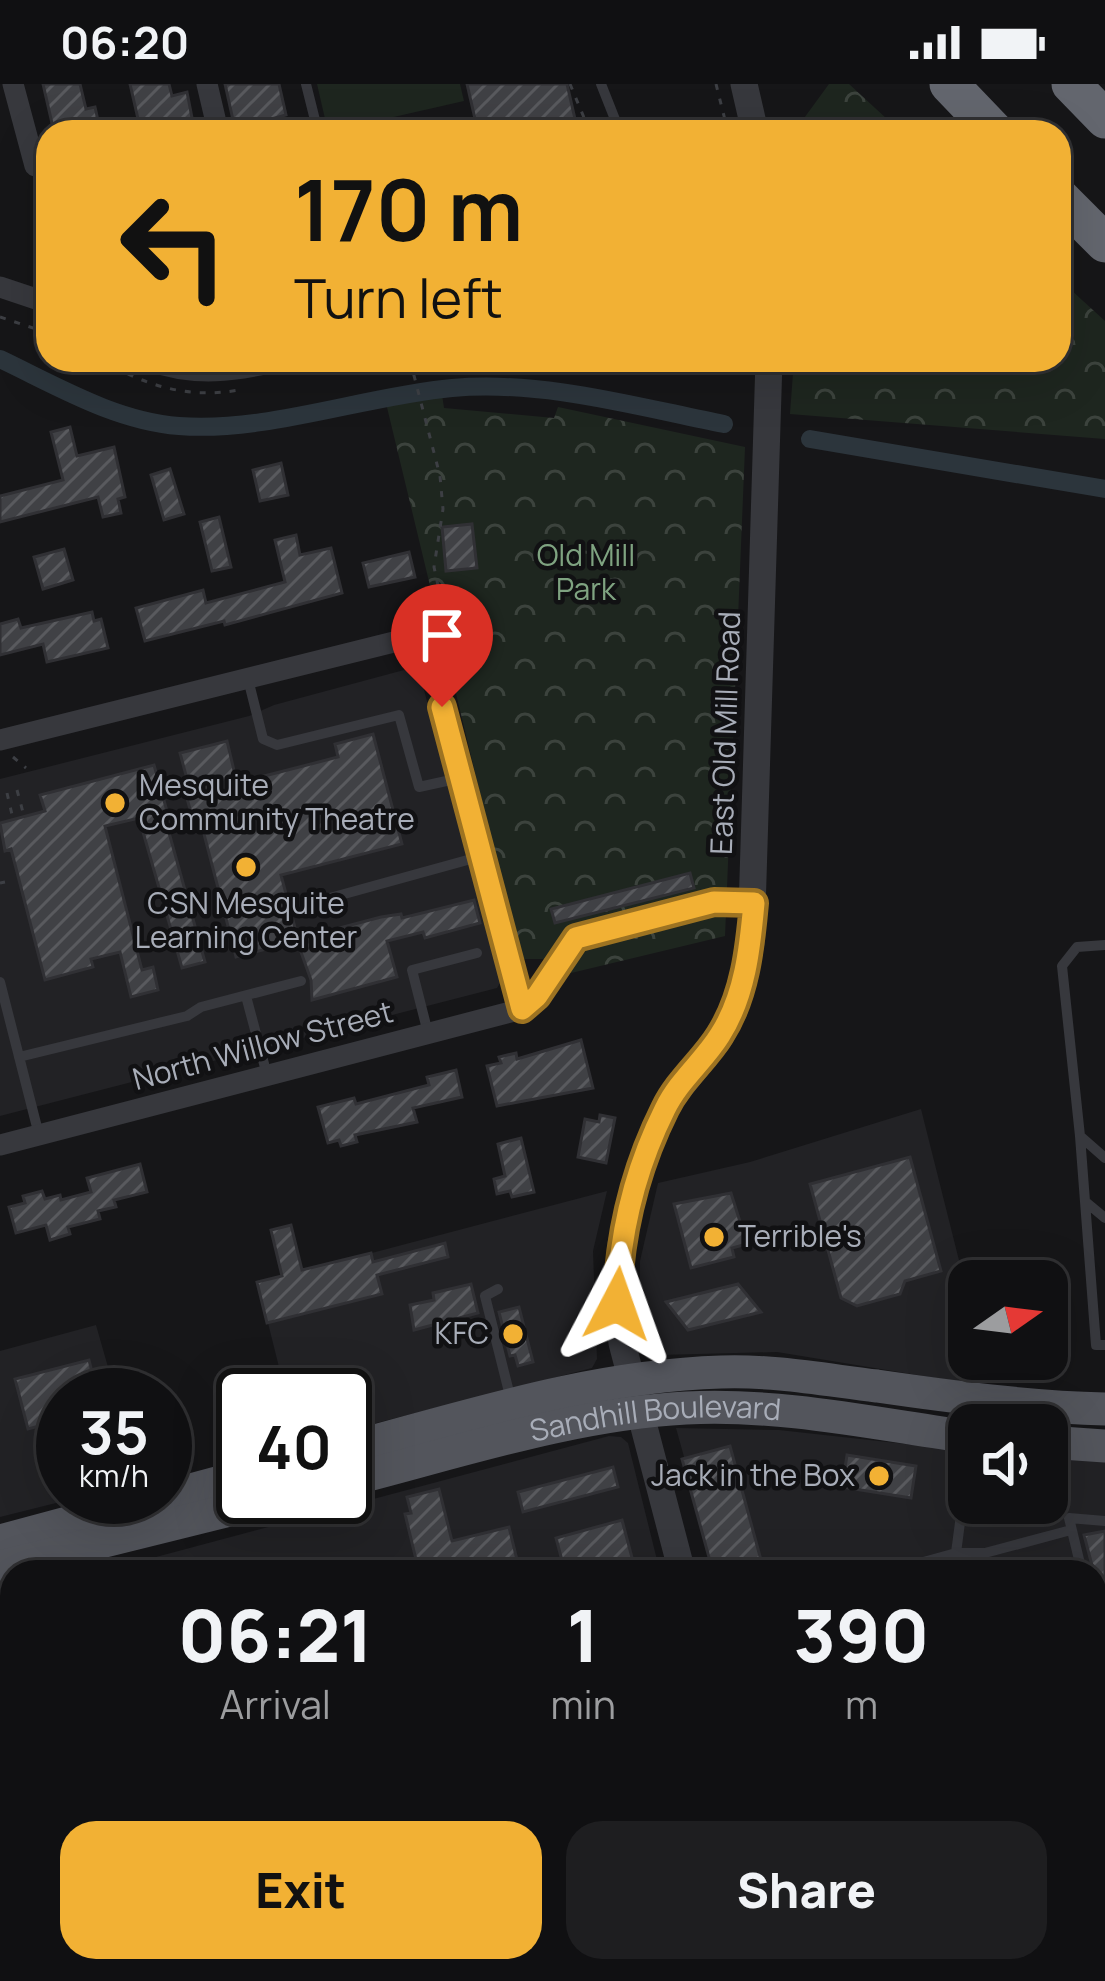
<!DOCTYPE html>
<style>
:root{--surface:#101012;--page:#1e1e20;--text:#f1f3f6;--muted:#9c9d9f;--line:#303032;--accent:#f2b134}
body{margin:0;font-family:Manrope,sans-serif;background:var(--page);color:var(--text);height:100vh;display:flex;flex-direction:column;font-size:45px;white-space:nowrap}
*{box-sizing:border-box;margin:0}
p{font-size:39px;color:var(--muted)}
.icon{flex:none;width:66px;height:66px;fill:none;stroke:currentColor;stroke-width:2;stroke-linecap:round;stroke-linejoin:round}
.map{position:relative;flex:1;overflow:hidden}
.details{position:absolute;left:0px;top:1476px;width:1107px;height:423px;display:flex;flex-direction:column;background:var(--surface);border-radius:36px 36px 0 0;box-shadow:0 12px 48px #0002,0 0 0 3px var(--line)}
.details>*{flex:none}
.hud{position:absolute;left:36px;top:36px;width:1035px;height:252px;border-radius:36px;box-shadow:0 12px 48px #0002,0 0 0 3px var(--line);background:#f2b134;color:#111;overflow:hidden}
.needle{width:78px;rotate:76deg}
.buttons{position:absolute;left:948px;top:1176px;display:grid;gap:24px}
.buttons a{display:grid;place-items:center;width:120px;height:120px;border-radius:24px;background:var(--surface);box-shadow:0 12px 48px #0002,0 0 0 3px var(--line);font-size:60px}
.speed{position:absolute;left:36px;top:1284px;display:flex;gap:24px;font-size:60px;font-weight:700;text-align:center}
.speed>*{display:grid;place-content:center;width:156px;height:156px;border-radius:50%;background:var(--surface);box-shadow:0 12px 48px #0002,0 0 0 3px var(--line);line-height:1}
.speed small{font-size:30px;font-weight:400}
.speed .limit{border:6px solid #111;border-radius:18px;background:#fff;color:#111}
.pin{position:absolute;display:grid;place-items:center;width:102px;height:102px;color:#fff;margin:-123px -51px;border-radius:50% 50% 50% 0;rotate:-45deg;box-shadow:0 0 12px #0007}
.pin .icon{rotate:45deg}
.me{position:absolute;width:132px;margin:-66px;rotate:4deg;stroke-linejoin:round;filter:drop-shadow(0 0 9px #0008)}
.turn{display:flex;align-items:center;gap:42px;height:252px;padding:0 60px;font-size:54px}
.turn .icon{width:156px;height:156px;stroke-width:2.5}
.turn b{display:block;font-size:84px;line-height:102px}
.eta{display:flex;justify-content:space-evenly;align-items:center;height:204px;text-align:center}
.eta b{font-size:72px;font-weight:800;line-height:84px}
.action{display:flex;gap:24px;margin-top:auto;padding:24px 60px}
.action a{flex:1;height:138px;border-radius:36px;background:var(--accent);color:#111;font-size:48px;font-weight:800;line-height:138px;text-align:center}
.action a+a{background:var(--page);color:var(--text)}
.status{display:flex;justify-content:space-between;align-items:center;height:84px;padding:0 60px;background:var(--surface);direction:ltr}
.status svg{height:33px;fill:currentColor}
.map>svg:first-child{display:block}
</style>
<div class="status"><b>06:20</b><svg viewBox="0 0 49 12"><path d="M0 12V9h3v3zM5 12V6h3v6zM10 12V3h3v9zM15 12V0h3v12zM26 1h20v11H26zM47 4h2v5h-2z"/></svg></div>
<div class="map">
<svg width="1105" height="1897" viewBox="0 0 1105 1897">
<defs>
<pattern id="forest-crowns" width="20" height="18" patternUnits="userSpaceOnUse" patternTransform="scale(3)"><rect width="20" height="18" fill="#1e261f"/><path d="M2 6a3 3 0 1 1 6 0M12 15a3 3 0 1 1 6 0" fill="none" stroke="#3c433d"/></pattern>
<pattern id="building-hatch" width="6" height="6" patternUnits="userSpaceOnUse" patternTransform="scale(3)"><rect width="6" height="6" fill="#404145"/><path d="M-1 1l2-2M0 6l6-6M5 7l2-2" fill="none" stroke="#595a5e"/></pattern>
</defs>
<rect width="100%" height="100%" fill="#161618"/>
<path fill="#222225" d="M404,586L416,592L424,606L502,896L497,904L0,1032V695L249,632L274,621Z
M921,1025L969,1216V1275H978V1301L777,1268L660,1271L653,1268L646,1258L640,1228V1177L658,1099L750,1078Z
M607,1107L593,1167L597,1275L592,1284L345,1347V1311H286L258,1199Z
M96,1241L116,1311H63V1413H80L0,1433V1267Z
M676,1344L779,1346L969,1367V1419H1047V1373L1105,1375V1884L1095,1887V1488H716Z
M609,1352L621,1353L628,1359L660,1488H100Z
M826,1887H1094L1052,1897H828Z"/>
<path fill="#1e261f" d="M317,0H460L464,17L328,48Z"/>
<path fill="url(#forest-crowns)" d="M829,0H849L901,48H794Z
M1059,195L1105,237V355L790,330L794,276H1059Z
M442,311L444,324L554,334L558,323L745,363L725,852L571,889L543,875H520L386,319Z"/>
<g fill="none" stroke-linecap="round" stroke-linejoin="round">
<path stroke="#2c353c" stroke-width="18" d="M0,275C57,302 115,337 179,342C265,349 365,312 452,304C543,296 634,322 724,340
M810,355L1105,405"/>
</g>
<path fill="url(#building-hatch)" stroke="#303034" stroke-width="3" d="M43,0H80L86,25L95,23L99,41L54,48Z
M130,0H169L172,12L187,8L194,44L141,48Z
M225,0H279L286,31L235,45Z
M467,0H567L578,48H478Z
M70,343L77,372L114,363L125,413L118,415L121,429L103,433L98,413L0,438V412L63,396L51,348Z
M281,379L288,411L260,417L253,386Z
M170,385L184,430L164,436L151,391Z
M219,433L231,483L212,487L200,438Z
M472,440L477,484L446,487L442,443Z
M296,451L300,471L331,464L342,509L225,541L224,537L145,557L136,524L203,506L206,519L285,498L275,456Z
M64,465L73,496L43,505L34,473Z
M409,468L415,493L369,503L363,479Z
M92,528L94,537L101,535L108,564L47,578L43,560L0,571V540L18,535L21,544Z
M373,650L402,760L281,791L298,855L381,833L401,830L402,834L474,816L480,839L425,854L423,848L387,857L397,893L312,916L311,896L297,857L236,873L198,727L191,729L186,711L191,710L180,669L227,657L237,699L338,673L335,660Z
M154,681L167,727H163L205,878L182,884L139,734L105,742L142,886L153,883L158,906L131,913L120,868L91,875L93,883L45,896L11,765L5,767L0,739L45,727L40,711Z
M690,789L694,804L555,839L551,825Z
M581,956L593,1004L497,1022L487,982L501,979L499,973L516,969L517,975Z
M456,986L462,1013L413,1024L417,1038L355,1051L357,1058L341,1062L339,1056L328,1059L318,1023L354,1014L356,1020L429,1001L427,993Z
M600,1031L615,1034L606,1079L578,1073L585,1035L599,1038Z
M521,1054L534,1108L512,1113L510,1107L497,1110L494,1095L505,1092L498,1060Z
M910,1073L941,1187L905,1197L900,1210L857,1222L841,1214L810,1100Z
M140,1080L147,1108L114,1116L116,1123L98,1127L100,1135L68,1143L70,1150L50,1156L46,1141L16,1149L9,1123L25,1119L23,1112L42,1107L45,1115L60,1111L61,1116L91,1108L87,1094Z
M731,1109L747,1160L732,1164L734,1173L691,1184L674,1120Z
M291,1141L302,1186L371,1169L373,1178L445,1159L448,1173L377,1191L382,1210L267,1239L257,1198L282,1192L271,1146Z
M471,1200L478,1229L414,1246L410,1221L434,1216L433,1209Z
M738,1200L761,1228L688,1246L666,1218Z
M519,1223L533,1278L518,1282L515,1271L510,1272L499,1228Z
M89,1276L98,1311H63V1336L28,1345L15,1295Z
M730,1362L761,1476L713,1488L682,1375Z
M847,1371L916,1382L911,1414L842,1403Z
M613,1383L618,1403L523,1428L518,1408Z
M439,1405L452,1457L509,1443L520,1488H469L468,1484L419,1488L405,1430L411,1429L407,1413Z
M622,1436L634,1481L607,1488H565L556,1454Z
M1105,1447V1512H1100L1084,1451Z"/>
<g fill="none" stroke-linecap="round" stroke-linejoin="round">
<path stroke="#3d3f44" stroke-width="3" stroke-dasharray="6 9" stroke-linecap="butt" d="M570,0L590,48
M716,0L728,48
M0,233L48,249
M101,276C147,302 187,315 239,306
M410,276L440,392L443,425L434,483L442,520L430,523
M300,288L351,276
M13,673L26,684
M17,706L24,732
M7,709L13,735
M0,799L5,798"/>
<path stroke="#37383d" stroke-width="10" d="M306,0L318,48
M601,0L620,48
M422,551L522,925
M248,595L263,655L277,661L399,631L419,703L460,694
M308,820L482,772
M1105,861L1077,863L1062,882L1080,1052L1105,1074
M0,898L39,1051
M246,912L267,991
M537,912L576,854L714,818L751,819
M428,949L412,886L477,869
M19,973L187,932L201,923L301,897
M1080,1052L1096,1261H1105
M1087,1119L1105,1134
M498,1205L485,1212L511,1316
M887,1488L956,1469H985L1071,1446
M961,1488L956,1469L969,1370
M1082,1488L1069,1434L1105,1437
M1095,1534L1099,1548
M1095,1868L1105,1865
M868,1887L900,1897
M972,1897L1016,1887
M1102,1897L1105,1896"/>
<path stroke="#37383d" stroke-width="21" d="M13,0L35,82
M207,0L215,34
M0,203L48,219
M148,276C195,294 236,287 284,276
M0,656L422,551
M0,1061L522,925L537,912
M0,1659L12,1707
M0,1875L12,1872
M68,1887L71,1897
M346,1887L349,1897
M521,1887L523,1897"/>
<path stroke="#37383d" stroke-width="27" d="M744,0L755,48
M682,1488L622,1259L617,1220L621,1160L641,1082L654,1049L667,1020L719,955L734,927L751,859L769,276
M784,1887L787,1897"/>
<g stroke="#53555c" stroke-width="33">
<path d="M1047,1358L1105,1362"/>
<path d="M345,1365C470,1332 591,1292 721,1288C773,1286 826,1296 877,1302C953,1313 1028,1323 1105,1325"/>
<path id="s1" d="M345,1397C456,1369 571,1330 686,1324C780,1319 876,1340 969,1353"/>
<path d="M165,1413L243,1392"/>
<path d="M0,1457L164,1413"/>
<path d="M0,1483L282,1413"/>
</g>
<path stroke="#63666e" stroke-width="39" d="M949,0L995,48
M1071,0L1105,35
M1059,113L1105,159"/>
</g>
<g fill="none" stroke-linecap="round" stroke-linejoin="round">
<g stroke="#9d7322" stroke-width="30">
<path id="route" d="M442,623L522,925L537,912L576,854L714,818L754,819C750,864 745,912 720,951C704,977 679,996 665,1025C635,1085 619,1152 617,1220"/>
</g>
<use href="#route" stroke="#f2b134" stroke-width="21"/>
</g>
<g fill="#f2b134" stroke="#111113" stroke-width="4.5">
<circle cx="115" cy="719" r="12"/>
<circle cx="246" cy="783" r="12"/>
<circle cx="714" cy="1153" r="12"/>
<circle cx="513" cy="1250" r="12"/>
<circle cx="879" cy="1392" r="12"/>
</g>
<g text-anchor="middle" stroke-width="9" stroke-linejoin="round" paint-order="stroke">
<g font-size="30" fill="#7fa381" stroke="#111113">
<text x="586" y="482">Old Mill<tspan x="586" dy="34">Park</tspan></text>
</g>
<g font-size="30" fill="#a8adb8" stroke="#111113">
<text transform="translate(726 649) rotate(-88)" y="10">East Old Mill Road</text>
<text transform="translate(263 962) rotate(-15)" y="10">North Willow Street</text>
<text dy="10" stroke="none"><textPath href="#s1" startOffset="318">Sandhill Boulevard</textPath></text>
</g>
<g font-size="30" fill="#a8adb8" stroke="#111113" text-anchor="start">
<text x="139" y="712">Mesquite<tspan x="139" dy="34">Community Theatre</tspan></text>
<text x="246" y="830" text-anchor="middle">CSN Mesquite<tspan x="246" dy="34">Learning Center</tspan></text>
<text x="738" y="1163">Terrible's</text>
<text x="489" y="1260" text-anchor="end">KFC</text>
<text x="855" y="1402" text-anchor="end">Jack in the Box</text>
</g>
</g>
</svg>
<div class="buttons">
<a><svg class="needle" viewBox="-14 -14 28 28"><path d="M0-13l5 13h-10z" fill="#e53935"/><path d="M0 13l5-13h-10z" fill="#9c9d9f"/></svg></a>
<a><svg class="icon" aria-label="sound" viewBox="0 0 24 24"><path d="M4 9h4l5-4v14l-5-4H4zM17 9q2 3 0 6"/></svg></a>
</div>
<div class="speed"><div>35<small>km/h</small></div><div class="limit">40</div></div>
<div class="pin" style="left:442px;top:623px;background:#d93025"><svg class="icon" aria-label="arrive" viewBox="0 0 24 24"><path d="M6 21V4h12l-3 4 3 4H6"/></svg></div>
<svg class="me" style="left:617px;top:1220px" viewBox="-20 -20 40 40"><path d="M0-17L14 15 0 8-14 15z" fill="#f2b134" stroke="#fff" stroke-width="4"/></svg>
<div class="hud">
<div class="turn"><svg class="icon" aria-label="left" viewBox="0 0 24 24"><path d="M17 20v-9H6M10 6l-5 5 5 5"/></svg><div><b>170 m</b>Turn left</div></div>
</div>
<section class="details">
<div class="eta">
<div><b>06:21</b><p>Arrival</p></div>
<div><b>1</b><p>min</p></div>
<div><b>390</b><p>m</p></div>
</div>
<div class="action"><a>Exit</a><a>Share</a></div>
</section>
</div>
